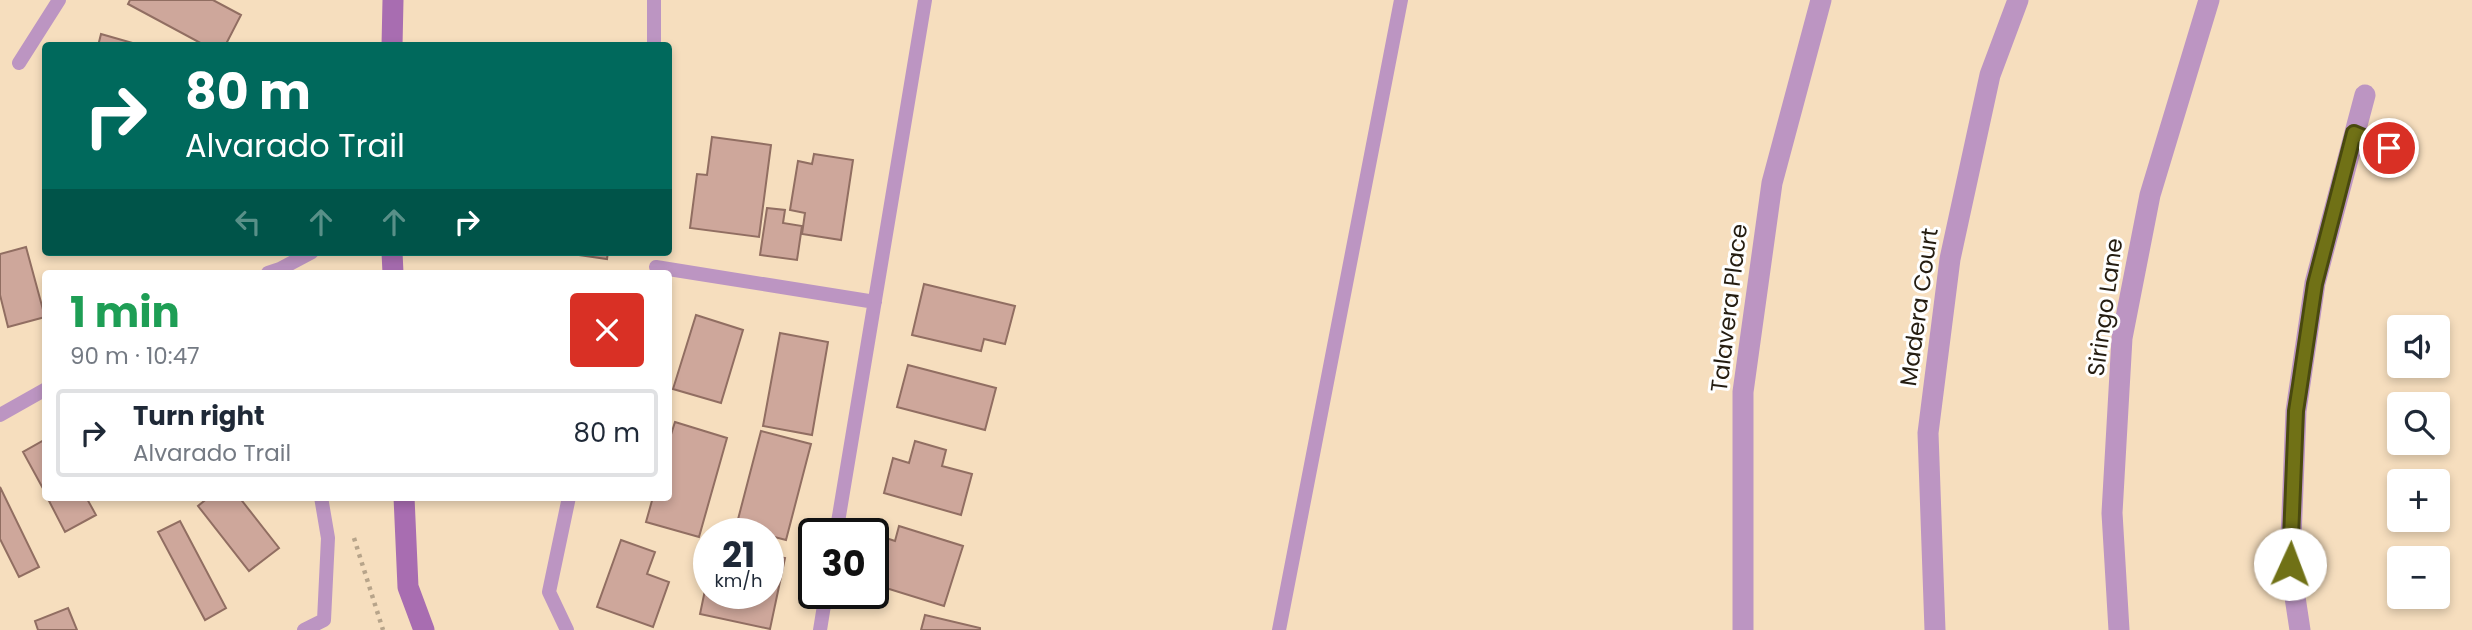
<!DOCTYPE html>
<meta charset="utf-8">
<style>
:root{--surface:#fff;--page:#f6f6f7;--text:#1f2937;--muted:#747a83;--line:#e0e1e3}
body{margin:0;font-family:Poppins,sans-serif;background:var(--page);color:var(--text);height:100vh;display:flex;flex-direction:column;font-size:26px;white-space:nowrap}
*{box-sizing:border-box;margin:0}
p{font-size:23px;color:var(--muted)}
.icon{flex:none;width:38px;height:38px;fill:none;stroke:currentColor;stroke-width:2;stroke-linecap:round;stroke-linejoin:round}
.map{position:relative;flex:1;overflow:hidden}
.drawer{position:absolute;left:42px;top:270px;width:630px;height:231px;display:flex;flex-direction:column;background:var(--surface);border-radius:7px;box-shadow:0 4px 10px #0003}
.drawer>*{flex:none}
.guide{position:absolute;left:42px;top:42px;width:630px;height:214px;border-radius:7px;box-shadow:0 4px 10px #0003;background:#00695c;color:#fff;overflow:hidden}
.fabs{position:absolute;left:2387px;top:315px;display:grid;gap:14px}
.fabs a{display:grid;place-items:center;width:63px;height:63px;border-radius:7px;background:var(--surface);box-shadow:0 4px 10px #0003;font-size:35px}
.speed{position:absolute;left:693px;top:518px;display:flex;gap:14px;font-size:35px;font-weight:700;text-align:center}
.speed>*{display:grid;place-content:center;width:91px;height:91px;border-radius:50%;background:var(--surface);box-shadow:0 4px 10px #0003;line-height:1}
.speed small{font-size:18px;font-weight:400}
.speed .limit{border:4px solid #111;border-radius:10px;background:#fff;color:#111}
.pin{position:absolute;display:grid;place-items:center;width:60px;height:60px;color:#fff;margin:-30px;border:4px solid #fff;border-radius:50%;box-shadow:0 2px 7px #0007}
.me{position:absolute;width:77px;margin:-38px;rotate:2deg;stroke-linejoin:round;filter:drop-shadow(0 0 5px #0008)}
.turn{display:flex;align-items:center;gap:24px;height:147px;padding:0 28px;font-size:32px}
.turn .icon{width:91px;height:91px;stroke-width:2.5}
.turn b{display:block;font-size:49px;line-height:60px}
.lanes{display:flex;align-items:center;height:66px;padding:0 28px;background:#0003;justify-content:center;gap:35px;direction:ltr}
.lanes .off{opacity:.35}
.round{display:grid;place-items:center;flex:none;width:74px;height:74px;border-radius:7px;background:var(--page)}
.headline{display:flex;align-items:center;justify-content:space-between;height:119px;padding:0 28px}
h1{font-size:42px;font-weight:700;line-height:52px;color:#1e9e55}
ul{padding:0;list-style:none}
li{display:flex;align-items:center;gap:21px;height:88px;margin:0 14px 10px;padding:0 14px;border:4px solid var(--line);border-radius:7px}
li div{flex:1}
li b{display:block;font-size:26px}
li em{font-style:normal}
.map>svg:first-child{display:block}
</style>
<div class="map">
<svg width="2472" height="630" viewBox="0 0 2472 630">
<rect width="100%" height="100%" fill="#f6debe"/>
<path fill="#cea79b" stroke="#916e62" stroke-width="2" d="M130,0H213L241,15L225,46H206L128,4Z
M101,34L143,46H98Z
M712,137L771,145L759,237L690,228L697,174L707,175Z
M814,154L853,160L841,240L802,234L805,213L790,210L798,161L812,164Z
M767,208L785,210L783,223L802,226L797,260L760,255Z
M26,247L45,317L8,327L0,295V254Z
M558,252H608L607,259Z
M924,284L1015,306L1005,344L984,339L981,351L912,335Z
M696,315L743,330L721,403L673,389Z
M780,333L828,342L812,435L763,426Z
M908,365L996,388L985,430L897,407Z
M675,422L727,438L699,537L646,522L653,497H668V444Z
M761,431L811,444L786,540L736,527Z
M46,439V494L23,452Z
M915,441L946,450L942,466L972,474L961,515L884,493L893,458L909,463Z
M0,487L39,567L19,577L0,539Z
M47,497H86L96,515L65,532Z
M209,497H239L279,548L249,571L198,506Z
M180,521L226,608L205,620L158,532Z
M899,526L963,546L944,606L873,584V558L880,536L895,541Z
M621,540L655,552L647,574L669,582L653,627L597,607Z
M768,555L785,558L770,629L700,614L709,571V593H768Z
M68,608L77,630H38L35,621Z
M925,615L980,628V630H921Z"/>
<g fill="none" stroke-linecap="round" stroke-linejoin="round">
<path stroke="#b7a48a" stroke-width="4.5" stroke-dasharray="3.5 5" stroke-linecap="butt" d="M354,538L383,630"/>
<path stroke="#bc95c2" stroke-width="14" d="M654,0V46
M19,63L59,0
M2354,133L2407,155
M656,267L875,302
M268,273L280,269L312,252
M0,415L46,389
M836,534L925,0
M304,630L324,620L328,538L321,497
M567,630L549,592L569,497
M820,630L826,593
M1279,630L1401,0"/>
<path stroke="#bc95c2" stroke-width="21" d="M1743,630V392L1772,183L1821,0
M1935,630L1928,433L1950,259L1990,75L2018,0
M2119,630L2112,513L2122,338L2150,195L2209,0
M2300,630L2290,564L2296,411L2315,283L2365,95"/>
<path stroke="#a86db1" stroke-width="21" d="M392,46L393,0
M392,252L393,273
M404,497L408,587L424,630"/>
</g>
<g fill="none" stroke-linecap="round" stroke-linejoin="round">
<g stroke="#49490e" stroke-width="18">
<path id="route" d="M2290,564L2296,411L2300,385L2315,284L2354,133L2389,148"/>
</g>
<use href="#route" stroke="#707116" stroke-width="12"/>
</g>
<g text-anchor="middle" stroke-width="6" stroke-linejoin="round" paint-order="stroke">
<g font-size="23" fill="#251d11" stroke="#fff">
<text transform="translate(1919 307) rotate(-82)" y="8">Madera Court</text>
<text transform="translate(2105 307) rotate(-82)" y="8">Siringo Lane</text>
<text transform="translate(1729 308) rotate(-83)" y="8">Talavera Place</text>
</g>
</g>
</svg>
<div class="fabs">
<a><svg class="icon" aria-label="sound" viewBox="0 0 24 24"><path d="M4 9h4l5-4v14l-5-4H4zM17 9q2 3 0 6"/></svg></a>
<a><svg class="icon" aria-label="search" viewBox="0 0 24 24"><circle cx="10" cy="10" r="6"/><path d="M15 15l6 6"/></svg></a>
<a>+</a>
<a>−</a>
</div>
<div class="speed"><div>21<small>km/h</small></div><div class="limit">30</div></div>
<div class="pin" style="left:2389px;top:148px;background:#d93025"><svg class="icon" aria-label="arrive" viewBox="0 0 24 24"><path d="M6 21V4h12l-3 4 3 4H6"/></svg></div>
<svg class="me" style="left:2290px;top:564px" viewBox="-20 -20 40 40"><circle r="19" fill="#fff"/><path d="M0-13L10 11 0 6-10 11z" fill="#707116"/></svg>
<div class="guide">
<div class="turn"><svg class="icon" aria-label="right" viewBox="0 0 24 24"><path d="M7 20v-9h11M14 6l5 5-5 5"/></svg><div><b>80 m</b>Alvarado Trail</div></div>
<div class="lanes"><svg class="icon off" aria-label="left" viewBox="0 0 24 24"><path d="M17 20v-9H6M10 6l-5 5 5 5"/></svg><svg class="icon off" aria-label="ahead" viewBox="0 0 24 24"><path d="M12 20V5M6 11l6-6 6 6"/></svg><svg class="icon off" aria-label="ahead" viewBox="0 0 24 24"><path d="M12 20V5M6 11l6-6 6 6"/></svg><svg class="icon" aria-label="right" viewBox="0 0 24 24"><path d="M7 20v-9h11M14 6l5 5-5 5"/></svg></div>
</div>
<section class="drawer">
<div class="headline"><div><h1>1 min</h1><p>90 m · 10:47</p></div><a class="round" style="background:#d93025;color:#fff"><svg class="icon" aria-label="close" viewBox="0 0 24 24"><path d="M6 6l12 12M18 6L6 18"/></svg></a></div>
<ul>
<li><svg class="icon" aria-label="right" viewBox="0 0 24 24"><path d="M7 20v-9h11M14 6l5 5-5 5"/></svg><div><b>Turn right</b><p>Alvarado Trail</p></div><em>80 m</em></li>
</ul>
</section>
</div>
